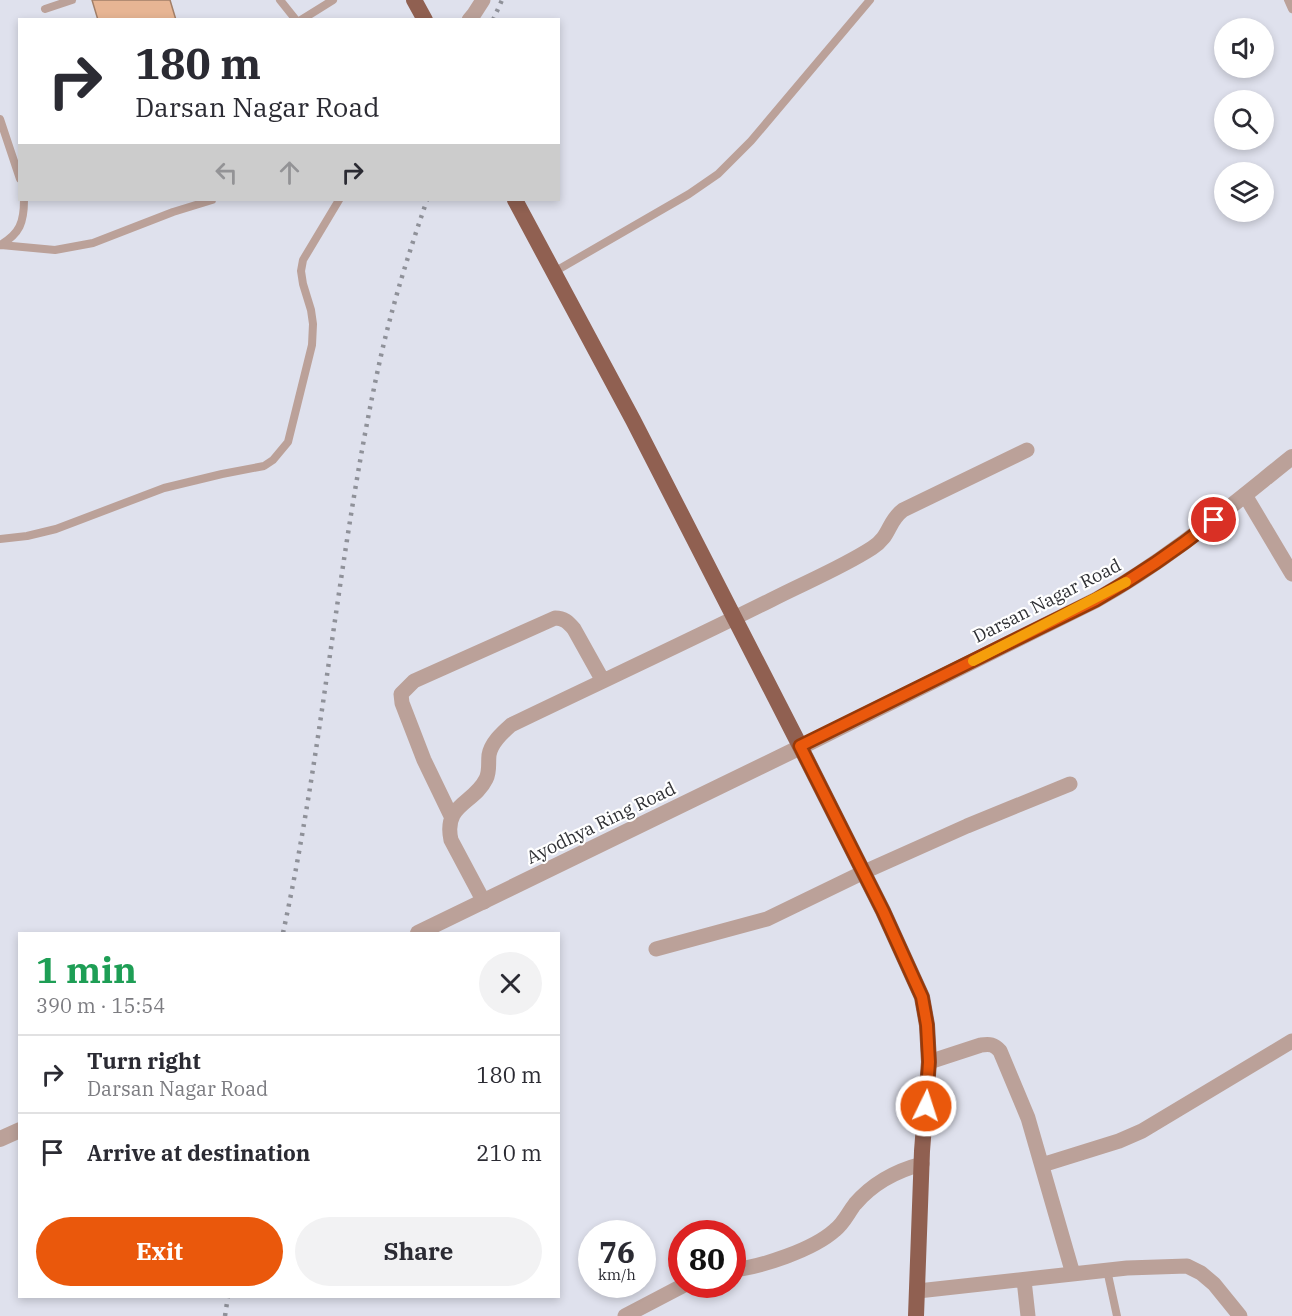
<!DOCTYPE html>
<meta charset="utf-8">
<style>
:root{--surface:#fff;--page:#f2f2f3;--text:#2b2b33;--muted:#7c7c81;--line:#e1e1e2;--accent:#ea580c}
body{margin:0;font-family:"IBM Plex Serif",serif;background:var(--page);color:var(--text);height:100vh;display:flex;flex-direction:column;font-size:22px;white-space:nowrap}
*{box-sizing:border-box;margin:0}
p{font-size:20px;color:var(--muted)}
.icon{flex:none;width:33px;height:33px;fill:none;stroke:currentColor;stroke-width:2;stroke-linecap:round;stroke-linejoin:round}
.map{position:relative;flex:1;overflow:hidden}
.panel{position:absolute;left:18px;top:932px;width:542px;height:366px;display:flex;flex-direction:column;background:var(--surface);border-radius:0px;box-shadow:0 3px 9px #0003}
.panel>*{flex:none}
.guide{position:absolute;left:18px;top:18px;width:542px;height:183px;border-radius:0px;box-shadow:0 3px 9px #0003;background:#fff;color:var(--text);overflow:hidden}
.fabs{position:absolute;left:1214px;top:18px;display:grid;gap:12px}
.fabs a{display:grid;place-items:center;width:60px;height:60px;border-radius:50%;background:var(--surface);box-shadow:0 3px 9px #0003;font-size:30px}
.speed{position:absolute;left:578px;top:1220px;display:flex;gap:12px;font-size:30px;font-weight:700;text-align:center}
.speed>*{display:grid;place-content:center;width:78px;height:78px;border-radius:50%;background:var(--surface);box-shadow:0 3px 9px #0003;line-height:1}
.speed small{font-size:15px;font-weight:400}
.speed .limit{border:9px solid #d22;background:#fff;color:#111}
.pin{position:absolute;display:grid;place-items:center;width:51px;height:51px;color:#fff;margin:-26px;border:3px solid #fff;border-radius:50%;box-shadow:0 2px 6px #0007}
.me{position:absolute;width:66px;margin:-33px;rotate:4deg;stroke-linejoin:round;filter:drop-shadow(0 0 4px #0008)}
.turn{display:flex;align-items:center;gap:21px;height:126px;padding:0 18px;font-size:27px}
.turn .icon{width:78px;height:78px;stroke-width:2.5}
.turn b{display:block;font-size:42px;line-height:51px}
.lanes{display:flex;align-items:center;height:57px;padding:0 18px;background:#0003;justify-content:center;gap:30px;direction:ltr}
.lanes .off{opacity:.35}
.round{display:grid;place-items:center;flex:none;width:63px;height:63px;border-radius:32px;background:var(--page)}
.headline{display:flex;align-items:center;justify-content:space-between;height:102px;padding:0 18px}
h1{font-size:36px;font-weight:800;line-height:45px;color:#1e9e55}
.action{display:flex;gap:12px;margin-top:auto;padding:12px 18px}
.action a{flex:1;height:69px;border-radius:36px;background:var(--accent);color:#fff;font-size:24px;font-weight:800;line-height:69px;text-align:center}
.action a+a{background:var(--page);color:var(--text)}
ul{padding:0;list-style:none}
li{display:flex;align-items:center;gap:18px;height:78px;padding:0 18px;border-top:2px solid var(--line)}
li div{flex:1}
li b{display:block;font-size:22px}
li em{font-style:normal}
.map>svg:first-child{display:block}
</style>
<div class="map">
<svg width="1292" height="1316" viewBox="0 0 1292 1316">
<rect width="100%" height="100%" fill="#dfe1ed"/>
<path fill="#e7b594" stroke="#a27f68" stroke-width="1.5" d="M92,0H170L176,20H98Z"/>
<g fill="none" stroke-linecap="round" stroke-linejoin="round">
<path stroke="#bba199" stroke-width="8" d="M280,0L296,20
M1288,0L1292,9
M45,9L72,0
M301,20L333,0
M0,119L20,179
M0,245C20,234 24,222 24,200
M1,245L55,250L93,243L173,212L212,200
M554,272L689,194L718,174L751,141L870,0
M0,539L27,536L56,529L164,488L222,474L264,466L273,460L288,442L312,345L313,324L311,310L303,284L301,271L303,260L339,200
M1107,1270L1117,1316"/>
<path stroke="#bba199" stroke-width="15" d="M469,20L474,14L483,0
M1245,495L1292,574
M451,816L424,760L402,703L401,694L414,681L555,618C564,618 568,622 574,629L603,681
M484,902L451,840C443,804 474,804 486,779C490,771 488,764 489,755C491,743 502,733 511,725C598,683 685,643 771,600C804,583 841,568 872,548C891,536 887,522 903,510L1027,450
M656,949L767,919L864,872L967,826L1070,784
M929,1062L981,1045C990,1044 994,1044 1000,1051L1028,1118L1073,1274
M1042,1165L1119,1141L1142,1131L1292,1041
M732,1270C761,1267 813,1250 835,1230C844,1223 848,1213 855,1204C873,1183 895,1171 922,1164
M1024,1280L1028,1316
M918,1291L1127,1268L1187,1266L1201,1273L1214,1284L1240,1316
M625,1316L686,1284"/>
<path stroke="#bba199" stroke-width="16" d="M418,933L809,743L1096,600C1169,559 1227,509 1292,457
M0,1139L20,1130"/>
<path stroke="#906051" stroke-width="16" d="M414,0L425,20
M515,200L633,420L800,746L883,911L922,997L927,1025L929,1062L922,1151L916,1316"/>
<path stroke="#8f9199" stroke-width="4.5" stroke-dasharray="3 6" stroke-linecap="butt" d="M493,20L502,0
M283,933C324,744 338,550 380,360C392,306 409,252 427,200
M225,1316L228,1296"/>
</g>
<g fill="none" stroke-linecap="round" stroke-linejoin="round">
<g stroke="#983908" stroke-width="15">
<path id="route" d="M926,1106L929,1062L927,1025L922,997L883,911L800,746L1096,600C1138,576 1176,550 1214,520"/>
</g>
<use href="#route" stroke="#ea580c" stroke-width="10"/>
<path stroke="#f59e0b" stroke-width="10" d="M973,661L1126,582"/>
</g>
<g text-anchor="middle" stroke-width="4.5" stroke-linejoin="round" paint-order="stroke">
<g font-size="18" fill="#2f3034" stroke="#fff">
<text transform="translate(1047 601) rotate(-27)" y="6">Darsan Nagar Road</text>
<text transform="translate(601 823) rotate(-26)" y="6">Ayodhya Ring Road</text>
</g>
</g>
</svg>
<div class="fabs">
<a><svg class="icon" aria-label="sound" viewBox="0 0 24 24"><path d="M4 9h4l5-4v14l-5-4H4zM17 9q2 3 0 6"/></svg></a>
<a><svg class="icon" aria-label="search" viewBox="0 0 24 24"><circle cx="10" cy="10" r="6"/><path d="M15 15l6 6"/></svg></a>
<a><svg class="icon" aria-label="layers" viewBox="0 0 24 24"><path d="M12 4l9 5-9 5-9-5zM3 14l9 5 9-5"/></svg></a>
</div>
<div class="speed"><div>76<small>km/h</small></div><div class="limit">80</div></div>
<div class="pin" style="left:1214px;top:520px;background:#d93025"><svg class="icon" aria-label="arrive" viewBox="0 0 24 24"><path d="M6 21V4h12l-3 4 3 4H6"/></svg></div>
<svg class="me" style="left:926px;top:1106px" viewBox="-20 -20 40 40"><circle r="17" fill="#ea580c" stroke="#fff" stroke-width="3"/><path d="M0-11L8 9 0 5-8 9z" fill="#fff"/></svg>
<div class="guide">
<div class="turn"><svg class="icon" aria-label="right" viewBox="0 0 24 24"><path d="M7 20v-9h11M14 6l5 5-5 5"/></svg><div><b>180 m</b>Darsan Nagar Road</div></div>
<div class="lanes"><svg class="icon off" aria-label="left" viewBox="0 0 24 24"><path d="M17 20v-9H6M10 6l-5 5 5 5"/></svg><svg class="icon off" aria-label="ahead" viewBox="0 0 24 24"><path d="M12 20V5M6 11l6-6 6 6"/></svg><svg class="icon" aria-label="right" viewBox="0 0 24 24"><path d="M7 20v-9h11M14 6l5 5-5 5"/></svg></div>
</div>
<section class="panel">
<div class="headline"><div><h1>1 min</h1><p>390 m · 15:54</p></div><a class="round"><svg class="icon" aria-label="close" viewBox="0 0 24 24"><path d="M6 6l12 12M18 6L6 18"/></svg></a></div>
<ul>
<li><svg class="icon" aria-label="right" viewBox="0 0 24 24"><path d="M7 20v-9h11M14 6l5 5-5 5"/></svg><div><b>Turn right</b><p>Darsan Nagar Road</p></div><em>180 m</em></li>
<li><svg class="icon" aria-label="arrive" viewBox="0 0 24 24"><path d="M6 21V4h12l-3 4 3 4H6"/></svg><div><b>Arrive at destination</b></div><em>210 m</em></li>
</ul>
<div class="action"><a>Exit</a><a>Share</a></div>
</section>
</div>
